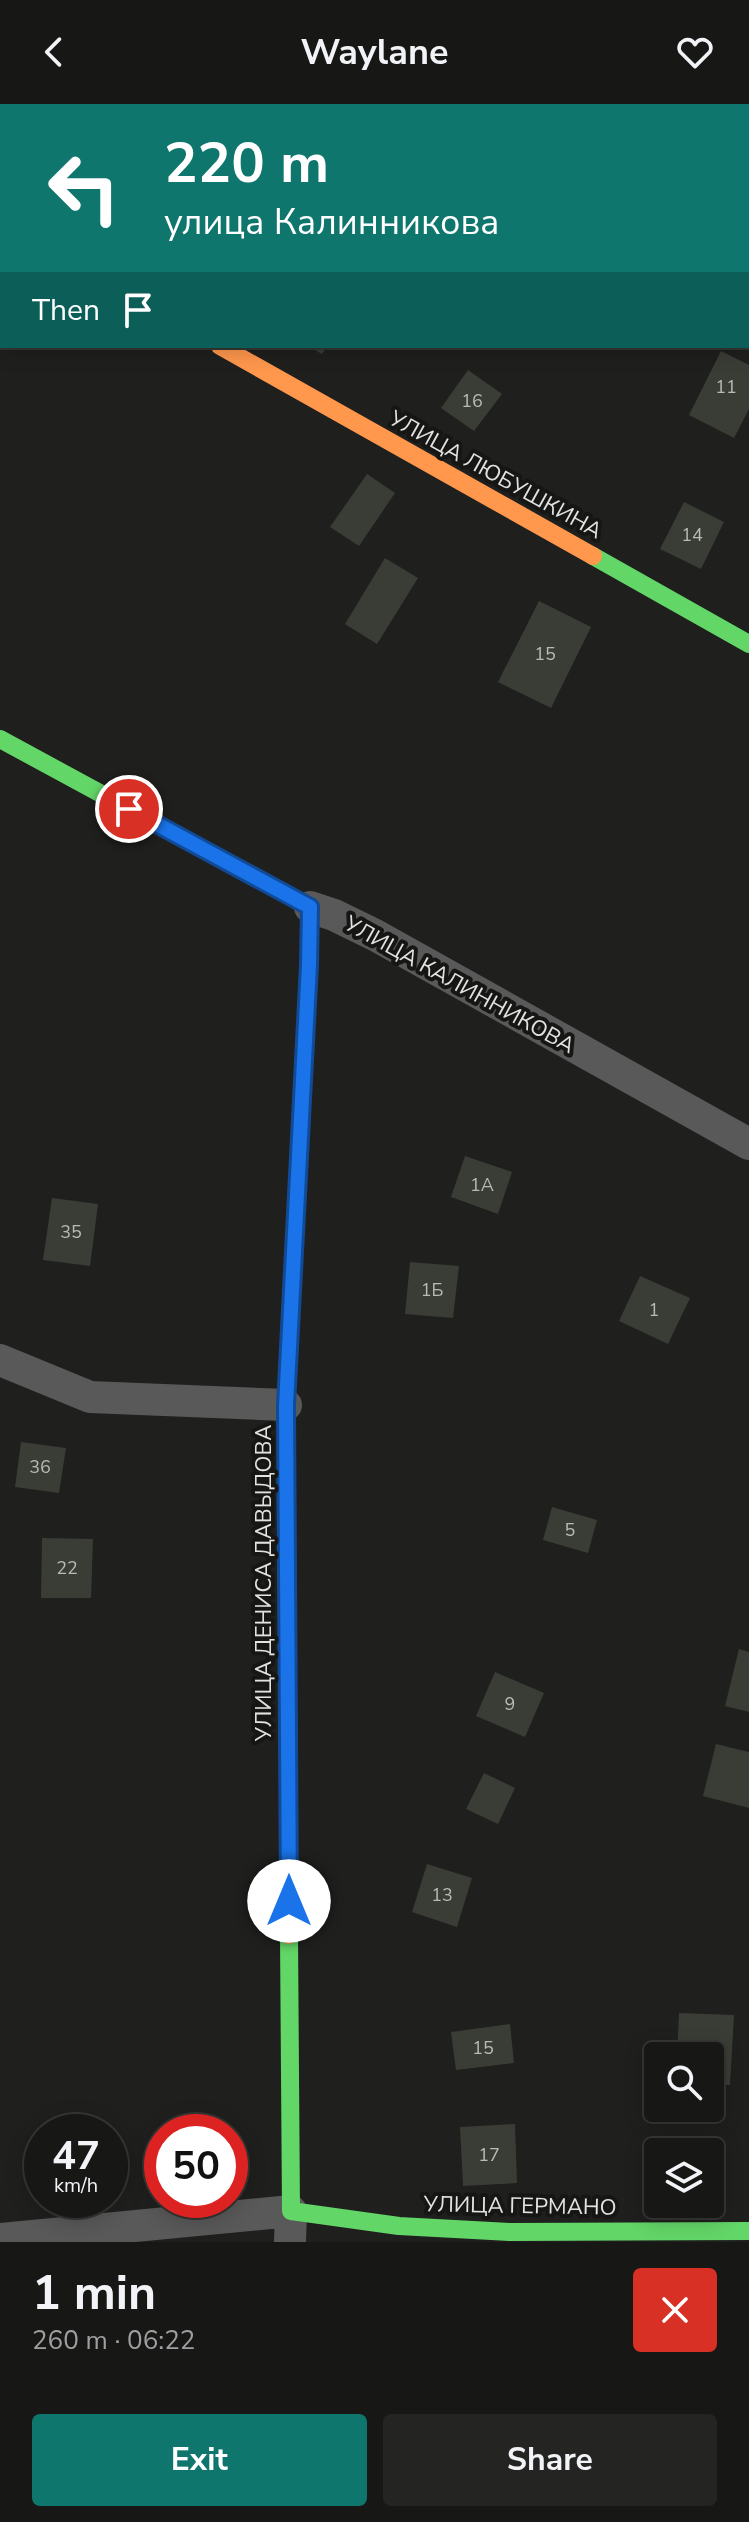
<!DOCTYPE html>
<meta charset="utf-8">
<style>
:root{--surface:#171716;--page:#242423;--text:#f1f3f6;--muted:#9e9fa1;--line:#363635;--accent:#0f766e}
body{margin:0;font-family:"Nunito Sans",sans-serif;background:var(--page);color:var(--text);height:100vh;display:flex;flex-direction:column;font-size:30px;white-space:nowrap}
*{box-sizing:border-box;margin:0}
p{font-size:26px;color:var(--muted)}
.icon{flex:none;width:44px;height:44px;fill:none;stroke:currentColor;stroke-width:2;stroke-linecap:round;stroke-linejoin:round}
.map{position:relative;height:2138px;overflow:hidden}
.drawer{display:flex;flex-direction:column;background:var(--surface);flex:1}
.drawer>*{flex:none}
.hud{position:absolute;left:0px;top:0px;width:750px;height:244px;box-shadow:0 4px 20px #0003,0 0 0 2px var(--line);background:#0f766e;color:#fff;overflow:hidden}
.controls{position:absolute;left:644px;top:1938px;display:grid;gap:16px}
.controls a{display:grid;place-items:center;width:80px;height:80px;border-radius:8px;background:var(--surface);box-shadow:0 4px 20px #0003,0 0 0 2px var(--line);font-size:40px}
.speed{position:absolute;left:24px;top:2010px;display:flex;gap:16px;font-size:40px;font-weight:700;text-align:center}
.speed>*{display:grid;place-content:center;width:104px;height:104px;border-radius:50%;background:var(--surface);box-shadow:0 4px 20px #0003,0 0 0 2px var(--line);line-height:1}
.speed small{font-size:20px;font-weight:400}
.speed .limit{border:12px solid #d22;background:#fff;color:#111}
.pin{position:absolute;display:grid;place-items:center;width:68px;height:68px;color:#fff;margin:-34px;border:4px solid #fff;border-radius:50%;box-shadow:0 2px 8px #0007}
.me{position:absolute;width:88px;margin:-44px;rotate:0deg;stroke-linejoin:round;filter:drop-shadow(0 0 6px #0008)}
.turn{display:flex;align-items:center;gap:28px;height:168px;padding:0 32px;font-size:36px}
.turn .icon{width:104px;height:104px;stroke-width:2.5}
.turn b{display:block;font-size:56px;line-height:68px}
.then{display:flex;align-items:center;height:76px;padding:0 32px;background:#0003;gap:16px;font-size:30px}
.round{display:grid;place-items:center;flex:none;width:84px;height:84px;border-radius:8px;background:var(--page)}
.summary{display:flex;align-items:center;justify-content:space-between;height:136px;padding:0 32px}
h1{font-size:48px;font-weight:700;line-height:60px}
.action{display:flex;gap:16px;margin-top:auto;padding:16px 32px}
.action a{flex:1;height:92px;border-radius:8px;background:var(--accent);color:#fff;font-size:32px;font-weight:700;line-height:92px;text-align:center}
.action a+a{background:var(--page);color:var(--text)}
header{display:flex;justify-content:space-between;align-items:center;height:104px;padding:0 32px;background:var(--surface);font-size:36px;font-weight:700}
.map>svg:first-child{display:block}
</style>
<header><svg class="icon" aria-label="back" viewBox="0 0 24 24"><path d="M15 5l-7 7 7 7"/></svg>Waylane<svg class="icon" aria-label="heart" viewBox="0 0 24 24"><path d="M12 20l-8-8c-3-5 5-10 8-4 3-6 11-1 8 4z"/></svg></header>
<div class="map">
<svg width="749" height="2138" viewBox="0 0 749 2138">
<rect width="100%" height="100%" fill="#1f1f1e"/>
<path fill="#3a3d35" d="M308,242H327L322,250Z
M721,247L749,261V305L734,334L689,311Z
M468,266L502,290L474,327L441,304Z
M367,370L395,389L359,442L330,423Z
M684,398L724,418L701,465L660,445Z
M385,454L418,474L377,540L345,520Z
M539,497L591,523L551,604L498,578Z
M465,1052L512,1068L498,1110L451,1093Z
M52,1094L98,1100L90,1162L43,1156Z
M410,1158L459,1162L453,1214L405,1210Z
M640,1172L690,1194L668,1240L619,1217Z
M21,1338L66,1344L59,1389L15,1383Z
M552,1403L597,1416L588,1449L543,1436Z
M42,1434L93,1435L91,1494H41Z
M739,1545L749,1548V1608L725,1602Z
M495,1568L544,1589L525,1633L476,1612Z
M716,1640L749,1648V1704L703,1692Z
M484,1669L515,1684L498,1720L466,1705Z
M427,1760L472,1774L457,1823L412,1808Z
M679,1909L734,1911L730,1981L710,1980V1952H677Z
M510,1920L514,1959L456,1966L451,1928Z
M515,2020L517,2079L463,2082L460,2023Z"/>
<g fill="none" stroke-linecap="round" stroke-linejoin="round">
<path stroke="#585958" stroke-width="32" d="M317,0L321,2
M748,207L749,208
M310,803L334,811L375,831L749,1040
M0,1256L90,1293L286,1301
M0,2135L291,2107L290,2138"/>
<path stroke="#63d668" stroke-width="18" d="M593,452L749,540
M0,635L310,803L309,861L286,1301L287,1442
M289,1831L291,2107L399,2122L510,2128L749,2127"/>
<path stroke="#ff974d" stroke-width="18" d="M220,242L593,452
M287,1442L289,1831"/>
</g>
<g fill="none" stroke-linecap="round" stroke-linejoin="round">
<g stroke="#114b97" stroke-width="20">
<path id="route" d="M129,705L310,803L309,861L286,1301L289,1797"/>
</g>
<use href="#route" stroke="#1a73e8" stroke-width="14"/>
</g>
<g text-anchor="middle" stroke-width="8" stroke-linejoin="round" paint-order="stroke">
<g font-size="18" fill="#b8bab6">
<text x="726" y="289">11</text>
<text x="472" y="303">16</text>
<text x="692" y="437">14</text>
<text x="545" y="556">15</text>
<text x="482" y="1087">1А</text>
<text x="71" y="1134">35</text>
<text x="432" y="1192">1Б</text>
<text x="654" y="1212">1</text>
<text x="40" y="1369">36</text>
<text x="570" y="1432">5</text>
<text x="67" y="1470">22</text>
<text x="510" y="1606">9</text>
<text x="442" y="1797">13</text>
<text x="483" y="1950">15</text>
<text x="489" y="2057">17</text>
</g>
<g font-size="22" fill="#e2e3e1" stroke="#161714">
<text transform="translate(496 370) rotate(29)" y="8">УЛИЦА ЛЮБУШКИНА</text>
<text transform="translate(460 880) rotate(29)" y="8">УЛИЦА КАЛИННИКОВА</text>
<text transform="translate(263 1479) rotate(-90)" y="8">УЛИЦА ДЕНИСА ДАВЫДОВА</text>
<text transform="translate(520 2101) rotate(1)" y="8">УЛИЦА ГЕРМАНО</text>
</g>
</g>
</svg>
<div class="controls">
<a><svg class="icon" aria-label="search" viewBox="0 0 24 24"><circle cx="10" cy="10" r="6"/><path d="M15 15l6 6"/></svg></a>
<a><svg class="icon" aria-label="layers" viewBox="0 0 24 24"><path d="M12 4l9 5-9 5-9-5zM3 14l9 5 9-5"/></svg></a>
</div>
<div class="speed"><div>47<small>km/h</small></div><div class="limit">50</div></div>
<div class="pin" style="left:129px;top:705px;background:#d93025"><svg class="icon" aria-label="arrive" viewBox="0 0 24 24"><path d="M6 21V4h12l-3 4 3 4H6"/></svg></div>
<svg class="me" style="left:289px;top:1797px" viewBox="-20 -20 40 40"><circle r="19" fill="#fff"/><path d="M0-13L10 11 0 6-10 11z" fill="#1a73e8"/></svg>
<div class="hud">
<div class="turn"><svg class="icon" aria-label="left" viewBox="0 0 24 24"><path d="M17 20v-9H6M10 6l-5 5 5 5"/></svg><div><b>220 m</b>улица Калинникова</div></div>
<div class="then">Then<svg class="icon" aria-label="arrive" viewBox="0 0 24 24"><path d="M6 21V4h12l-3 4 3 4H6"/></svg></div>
</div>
</div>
<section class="drawer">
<div class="summary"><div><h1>1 min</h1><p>260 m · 06:22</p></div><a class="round" style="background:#d93025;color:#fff"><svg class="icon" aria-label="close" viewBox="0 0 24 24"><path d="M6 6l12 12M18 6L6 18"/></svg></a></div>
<div class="action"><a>Exit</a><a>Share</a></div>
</section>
